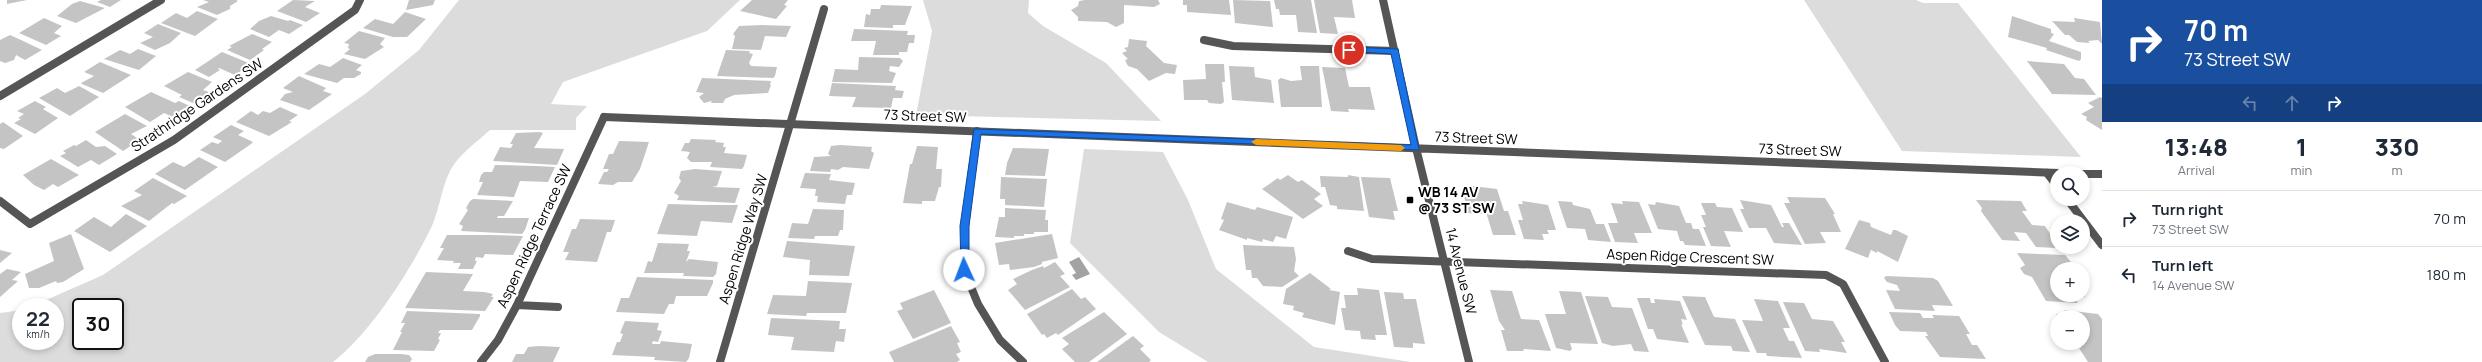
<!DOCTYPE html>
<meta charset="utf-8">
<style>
:root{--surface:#fff;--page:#f6f6f7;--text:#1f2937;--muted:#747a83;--line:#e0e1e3}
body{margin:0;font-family:Manrope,sans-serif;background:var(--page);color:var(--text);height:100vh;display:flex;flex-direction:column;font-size:15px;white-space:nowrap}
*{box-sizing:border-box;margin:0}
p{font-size:13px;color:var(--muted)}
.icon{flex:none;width:22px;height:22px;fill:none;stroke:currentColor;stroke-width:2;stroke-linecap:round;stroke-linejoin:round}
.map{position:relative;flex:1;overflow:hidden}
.drawer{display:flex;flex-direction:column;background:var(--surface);width:380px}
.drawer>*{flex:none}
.hud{background:#1a4fa0;color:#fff;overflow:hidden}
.tools{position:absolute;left:2050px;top:166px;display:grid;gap:8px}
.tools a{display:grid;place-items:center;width:40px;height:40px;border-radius:50%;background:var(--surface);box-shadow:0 2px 6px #0003;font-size:20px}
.speed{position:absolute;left:12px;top:298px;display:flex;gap:8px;font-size:20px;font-weight:700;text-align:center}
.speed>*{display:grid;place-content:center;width:52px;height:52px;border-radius:50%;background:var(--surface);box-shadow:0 2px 6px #0003;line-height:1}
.speed small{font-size:10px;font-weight:400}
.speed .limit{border:2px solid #111;border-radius:6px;background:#fff;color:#111}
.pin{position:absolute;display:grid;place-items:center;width:34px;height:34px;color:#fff;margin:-17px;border:2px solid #fff;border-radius:50%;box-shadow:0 1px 4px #0007}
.me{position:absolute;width:44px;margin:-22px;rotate:358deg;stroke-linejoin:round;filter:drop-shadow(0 0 3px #0008)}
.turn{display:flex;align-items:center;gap:14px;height:84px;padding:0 16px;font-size:18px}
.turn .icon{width:52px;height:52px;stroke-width:2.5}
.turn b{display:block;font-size:28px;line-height:34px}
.lanes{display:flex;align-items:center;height:38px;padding:0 16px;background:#0003;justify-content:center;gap:20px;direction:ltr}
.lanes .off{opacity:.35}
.eta{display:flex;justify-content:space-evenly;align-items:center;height:68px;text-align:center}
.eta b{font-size:24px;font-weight:800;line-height:28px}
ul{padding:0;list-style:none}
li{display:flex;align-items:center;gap:12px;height:56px;padding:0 16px;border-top:1px solid var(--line)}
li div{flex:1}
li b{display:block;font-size:15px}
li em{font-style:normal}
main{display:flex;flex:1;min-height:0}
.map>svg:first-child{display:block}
</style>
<main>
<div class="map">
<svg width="2102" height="362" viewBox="0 0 2102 362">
<rect width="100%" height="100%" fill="#fff"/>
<path fill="#dcdcdc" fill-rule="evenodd" d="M459,0H740L707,31L563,82L551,104L587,106L576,118V130H490C477,142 458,155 450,171C440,191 439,215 428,234C406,277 370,333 333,362H0V313L21,310V341H55V307H30L103,275L365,94L419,50ZM81,307H115V341H81Z
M923,0H1029L1028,13L1043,26L1106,63L1161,121L916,115L932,31Z
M1804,0H1916L1923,3H1958L2081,157L1902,151Z
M1084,149L1163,152L1188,200L1216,269L1314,347L1411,362H1208L1159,332L1070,243Z"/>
<path fill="#a3a3a3" d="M1079,257L1090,274L1076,280L1072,275L1076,273L1069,262Z"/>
<path fill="#c4c4c4" d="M7,0H27L7,4Z
M101,0H121L110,7L97,2Z
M203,0H236L238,1L230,6V9L217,15L197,7L209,2Z
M293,0L315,1L305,7L320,13L306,22L277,11Z
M409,0H435L433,5L406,10Z
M752,0H788L784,5L787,6L776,19L740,11Z
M1085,0H1158L1160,4L1154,7L1124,5V23L1116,27L1107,22L1078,21V17L1071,10L1078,6L1079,1Z
M1183,0H1229L1231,15L1187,12V5H1183Z
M1233,0L1270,1L1273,27L1235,23Z
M1274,0H1311L1317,33L1298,32L1296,15H1280L1279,9H1276Z
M1314,0H1352L1355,18L1334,17L1338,34L1320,33Z
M80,1L105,8L76,23L57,16L72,4Z
M881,5L912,6L905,25H893V28L864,27L866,14L870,15L871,9H880Z
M197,11L218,19L195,36L161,23L176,13L187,18Z
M405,12L426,19L407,37H393L363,28L375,19L393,24Z
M271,16L288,21L290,20L303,25L289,34L279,30L269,37L250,29L259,21Z
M2012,16L2051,29V33L2054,34L2049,41L2081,52V59L2079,61L2046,50L2047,48L2008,37Z
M44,18L62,26L54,33L61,36L46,45L19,33Z
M2074,18L2100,22L2102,44L2098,40L2088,41L2090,43L2077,42L2069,35H2065L2052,21L2075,22Z
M158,24L181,33L170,43L155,50L140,43L153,37L144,33Z
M762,25L791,26L786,37L765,36L761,50L732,49L735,36L733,34L739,26Z
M854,29L908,31L907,35H915L914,43H909L907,52H899V55H873L876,41H851Z
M359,31L385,38L380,44L384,47L365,59L344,54L350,49L348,48L349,44L344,43Z
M252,34L272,42L262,49L264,50L250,60L227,50L232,47L229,46Z
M10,35L21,40L42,50L25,60L16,55L14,60L5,63L0,61V40Z
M1129,39L1147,41L1146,46L1164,63L1177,65L1175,74L1166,73L1149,81L1137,69L1128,66L1125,60L1128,59L1122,53L1127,51L1124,48L1128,47Z
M138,49L156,56L139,70L104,59L120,50L130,54Z
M726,50L750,51L749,53L753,54L749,63L751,66L777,67L775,76L773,78L717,76Z
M222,52L251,64L235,75L219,68L218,69L220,70L209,77L195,70Z
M859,57L900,58L903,61L899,67L890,66L889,71L896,73L892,83L832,82L835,69L858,70Z
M343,58L362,65L356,70L361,72V74L354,78H344L337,83L304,74L319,64L330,67Z
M2027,61L2064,64L2075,78L2084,79L2096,95L2052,94Z
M100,62L131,75L103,93L82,84L81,83L94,76L84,72Z
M1205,64H1224L1225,82H1222L1224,102L1221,104L1209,103L1207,100H1184L1183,80L1206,79Z
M1229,66L1254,67L1255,77L1271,80L1274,103L1232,100Z
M1300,66H1319L1322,107H1281L1278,80L1281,78L1291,81L1302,80Z
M1322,67L1345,68L1349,87H1370L1375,110L1348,109L1349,112L1331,111Z
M188,72L212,82L203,90L209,92L193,103L179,97L182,95L164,86Z
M299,76L326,88L323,91L332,94L309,110L280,100L285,94L293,92L283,88Z
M702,78L771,81L770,85H771L768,93L734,95L725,99L723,103H711L712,101L704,103L699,97L704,93L696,92Z
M832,83L896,86L895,90L904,91L902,98H893L891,108L852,107L856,97L829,96Z
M79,86L99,97L70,116L39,98L57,88L65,93Z
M151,92L175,103L179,101L192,107L175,118L164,113L150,122L125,107Z
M2100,97L2102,98V130L2086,120L2087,117L2081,114L2094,107L2088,103Z
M35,101L46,107L43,109L58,118L35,134L14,123L21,119L18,118L24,114L17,111Z
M280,107L298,115L289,121L292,122L269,136L236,122L251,111L258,115L263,111L270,113Z
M125,114L147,126L131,134L140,140L123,151L95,132Z
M3,122L23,136L4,149L0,148V124Z
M231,125L244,131L238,135L253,142L251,144L225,162L200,150L212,142L218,144L222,141L213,137Z
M539,132L543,133L534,148L564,149L557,165L493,161L500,147L511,148L513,144H510L516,133Z
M691,139L716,140L715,142L724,143L723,147H726L724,153L747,155L744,166L742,169L710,167L712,162H691L687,158L690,152L681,151L685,143H689Z
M86,140L96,147L105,146L117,154L99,165L91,160L78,167L60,156L66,153L63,151L74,145L76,146Z
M619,141L649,142L640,169L632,182H618L613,185L598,184L604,172H607L609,169H603L609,154H613Z
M840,145L872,147L871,151L874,153L869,169L843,167L838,170L831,169L830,172L810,171L814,157L831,156L828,154L831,146Z
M917,146L938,147L936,169H942L941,187H939L935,201H922V204L903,203L910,164H912Z
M1013,148L1049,149L1045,176L1005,175L1007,163Z
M199,157L218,167L185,190L155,174L173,162L184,167Z
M51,159L79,175L58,187L53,184L44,190L34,185L23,175Z
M495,165L536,166L555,167L548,182L520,181L514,197L477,195L483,182H479L481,175L484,172H492Z
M695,169L722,171L717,186L712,187L740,188L735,203L677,200L679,196L674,193L681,181L679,178L681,171Z
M805,173L831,174L829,180L855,183L852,195H847L845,204L817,202L818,196H815L816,189L800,188Z
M1288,175L1298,182L1302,180L1321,194L1314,199L1323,206L1303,219L1262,189L1278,178L1280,180Z
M1348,175L1359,177L1364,211L1337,209V206L1330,205L1325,187H1321L1320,176L1348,177Z
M1001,177L1047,179L1044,207L1005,205V199H1000Z
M1361,177L1390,178L1398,211H1393L1395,220L1369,217Z
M153,178L187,196L174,204L172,203L149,221L121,206L142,195L134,191Z
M1472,186L1497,189L1504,211H1508L1516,235H1493L1486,212L1483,211L1482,214L1468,213L1462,188H1473Z
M1787,197L1825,198L1835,214H1833L1841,232H1820L1826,243L1805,244L1784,203H1790Z
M473,199L513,201L504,216H498L497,218H529L525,230L522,234L461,231L463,226L459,224L468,210L466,208L470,201Z
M1740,200L1771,205L1782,227H1784L1782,223H1789L1802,245L1774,243L1766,228H1749L1740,209H1744Z
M1976,200L2021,201L2027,211H2022L2032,225L2045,226L2057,244V248L2036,247L2026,233L2014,232L2020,241L2002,240L1981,211L1982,208Z
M1522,201L1548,205L1556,230H1547L1549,234H1542L1544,240L1524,239L1518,220H1523L1518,204H1523Z
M1558,201L1572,202L1573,205L1590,209L1596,224H1604L1611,242L1588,240L1585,229L1567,228Z
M1622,201L1639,202L1652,233H1634L1638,243L1615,242L1608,223H1618L1611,203L1623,204Z
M1227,202L1255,210L1257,207L1293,217L1286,239L1276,236L1273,242L1263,239L1262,242L1247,238V240L1219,230L1224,220L1221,219Z
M1656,202L1679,206L1686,223H1691L1693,229H1699L1706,246L1685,245L1683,241H1680L1677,231L1658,229L1648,204L1655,205Z
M1701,203H1715L1717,207L1732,208L1743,232L1724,231L1731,247L1711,246L1703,227H1706L1701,215H1706Z
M668,204L703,205H738L732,223L701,221L697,236L657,234Z
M1005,208L1046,210L1045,220H1048V232H1034V234H1024V236H1014V238L995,237L999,217H1005Z
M813,209L844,210L843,230H840L838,236H815L814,239L788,238L792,223L808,224Z
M126,214L147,226L110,252L74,231L94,217L111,227Z
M580,219L615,220L611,232H607L597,262L565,260L569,252H563L572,229H576Z
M1859,220L1870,223L1871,227L1891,235L1893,230H1896L1908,236L1898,262L1877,251V253L1871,250L1868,258L1845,249Z
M71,234L84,269L63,282L57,283L56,281L39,288H29L25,274L54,261L49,243Z
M1052,234L1058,258L1042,262V264L1034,267L1010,270L1009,264L999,265L995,243Z
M447,235H490L523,236L513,255L485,254L483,258L476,257L475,261H477L473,269H458L461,263H453L454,261L437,260L444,248H440Z
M787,241L855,246L849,276L809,275L810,260L783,257Z
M658,243L689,244L687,251H690L686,262L689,259L718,262L716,274L713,277L683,276L684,273H644L648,261L652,262Z
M1243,245L1294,247L1296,259L1294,271L1299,276L1282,287L1263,286L1257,278H1252L1251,270H1246Z
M0,250L12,253L0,263Z
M2017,253L2065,255L2077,269H2057V295H2084L2085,297H2074L2078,303L2046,301L2032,277L2024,274L2020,268L2025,265Z
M1055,262L1065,274L1060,276L1070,287L1025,310L1008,290L1017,284L1013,279L1032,270L1043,266L1044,268Z
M7,269L21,272L12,280L18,281L0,297V274Z
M426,272L473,274L463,291L484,292L493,294L491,297H494L485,311L405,308Z
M1310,273L1331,289L1329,290L1340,292L1335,325L1302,317L1304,313L1293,310L1294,306L1283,304L1286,289Z
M1886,276L1933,278L1938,281L1953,306L1932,305L1935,311L1895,309L1886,290L1900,291L1897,285L1900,286L1887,282L1884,278Z
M637,277L713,280V283L707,296H676L674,304H669L664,314L616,312L621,298H629Z
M808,281L852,283L846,313H807L806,316L767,314L773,295L806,296Z
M1357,288L1379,290L1387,335H1375L1376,340L1361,339L1360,331L1345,330L1341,308H1346L1344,295H1358Z
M1072,289L1081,299L1085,297L1096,309L1058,335L1056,333L1047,338L1044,334L1042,335L1027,314Z
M934,290L951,323L913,339L897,311L903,309L900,303Z
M1490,290L1512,291L1521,319L1539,320L1551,351L1523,349L1524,351H1507L1501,330H1505L1499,321Z
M1559,291L1581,292L1598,344L1570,343L1572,349L1570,351L1556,348L1545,314H1566Z
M1384,292L1403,293L1404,299H1416L1425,344L1413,343V348L1394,347Z
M1585,296L1608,297L1612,307L1632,308L1649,352L1634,351L1631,344L1613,346L1602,343Z
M1682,296L1705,297L1714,317L1735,319L1750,352L1733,351L1731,346L1705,345Z
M1637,298H1650L1651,303H1655L1654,299L1680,301L1687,320L1681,319L1683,325L1681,324L1689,343L1657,339L1653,329H1648Z
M1754,299L1778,301L1790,328H1783L1789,341H1794L1802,358L1767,356L1766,353H1757L1742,320L1763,321Z
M1783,302L1804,303L1812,319L1833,321L1845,342H1841L1847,353L1819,349L1820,352L1805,351Z
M2064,310L2098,314L2102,319V362H2088L2079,348H2081L2078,343H2083V317H2058L2056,314H2067Z
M407,311L480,314V316L472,330H440L438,333H441L438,339L440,340L434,351L393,350L402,332H400L405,323H401Z
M1104,312L1127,334L1089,362H1075L1062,349L1069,344L1062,338Z
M1889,312L1920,313L1923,318H1934L1932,315L1959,316L1970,334H1966L1972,345H1977L1986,359L1940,357L1925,336H1928L1926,332L1900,331L1895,325Z
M771,318L840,321L839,329H846L844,342L836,341L834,352L791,350L794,337L768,335Z
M625,321L659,323L657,330L662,331L658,342L653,341L652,344H660L661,341L692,344L689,358L686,362L654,360L655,357L612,355L617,342H620L623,334L620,333Z
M951,326L960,342L957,343L961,352L956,354L960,360L957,362H894L889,352Z
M1133,336L1144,346L1140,349L1151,360L1149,362H1097Z
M539,346L560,347L553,362H512L516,354H524L528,347Z
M375,354H401L409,355L412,359L410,362H365L368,357Z"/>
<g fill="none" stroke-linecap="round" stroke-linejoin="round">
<path stroke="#555" stroke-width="8" d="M1204,40L1233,46L1395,51
M977,131L965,226L964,270L978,304L1000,340L1023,362
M2047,173L2057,186
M2067,199L2102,245
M0,201L30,224L174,140L355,10L360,0
M1348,251L1372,259L1826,275L1843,284L1885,362
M517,305L558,307
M481,362L498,340L517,305L604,117
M720,362L824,9"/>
<path stroke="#555" stroke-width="8" d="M1383,0L1416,148L1469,362
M0,96L161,0
M604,117L2059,173
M2083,174H2102"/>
</g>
<path fill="#1a73e8" stroke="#114b97" d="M1349,47L1398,49L1419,150L981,134L969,226V270L964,274L961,273L960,226L974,129L1411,145L1391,54L1346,51L1345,50Z"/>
<path fill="#f59e0b" d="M1256,139L1401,145L1405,148L1401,151L1256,145L1251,142Z"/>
<rect fill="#000" stroke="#fff" stroke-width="1.5" x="1406" y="196" width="8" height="8" rx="2"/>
<g text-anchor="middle" stroke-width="4" stroke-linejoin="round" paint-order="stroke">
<g font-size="14" fill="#000" stroke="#fff">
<text transform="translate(197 105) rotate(-34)" y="5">Strathridge Gardens SW</text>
<text transform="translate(925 116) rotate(2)" y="5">73 Street SW</text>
<text transform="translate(1476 138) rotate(2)" y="5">73 Street SW</text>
<text transform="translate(1800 150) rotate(2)" y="5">73 Street SW</text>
<text transform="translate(534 236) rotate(-65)" y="5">Aspen Ridge Terrace SW</text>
<text transform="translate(743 239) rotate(-73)" y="5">Aspen Ridge Way SW</text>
<text transform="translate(1690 257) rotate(2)" y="5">Aspen Ridge Crescent SW</text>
<text transform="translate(1461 271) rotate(76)" y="5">14 Avenue SW</text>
</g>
<g font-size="14" font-weight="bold" fill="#000" stroke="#fff" text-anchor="start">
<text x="1418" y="197">WB 14 AV<tspan x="1418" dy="16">@ 73 ST SW</tspan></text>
</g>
</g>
</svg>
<div class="tools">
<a><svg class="icon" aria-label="search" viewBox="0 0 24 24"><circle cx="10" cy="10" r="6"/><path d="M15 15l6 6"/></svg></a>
<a><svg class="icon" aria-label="layers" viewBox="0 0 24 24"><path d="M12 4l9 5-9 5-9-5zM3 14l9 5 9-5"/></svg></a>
<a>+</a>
<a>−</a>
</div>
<div class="speed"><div>22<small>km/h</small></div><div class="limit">30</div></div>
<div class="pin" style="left:1349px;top:50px;background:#d93025"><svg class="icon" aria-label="arrive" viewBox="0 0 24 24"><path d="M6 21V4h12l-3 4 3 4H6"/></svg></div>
<svg class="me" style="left:964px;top:270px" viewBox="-20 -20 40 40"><circle r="19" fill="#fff"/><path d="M0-13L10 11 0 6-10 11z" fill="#1a73e8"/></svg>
</div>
<section class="drawer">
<div class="hud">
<div class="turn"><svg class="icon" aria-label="right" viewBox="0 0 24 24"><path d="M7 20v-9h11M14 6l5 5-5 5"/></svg><div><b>70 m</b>73 Street SW</div></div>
<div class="lanes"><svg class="icon off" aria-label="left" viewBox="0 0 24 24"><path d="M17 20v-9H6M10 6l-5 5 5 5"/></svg><svg class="icon off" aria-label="ahead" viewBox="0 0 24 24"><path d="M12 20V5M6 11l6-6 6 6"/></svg><svg class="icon" aria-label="right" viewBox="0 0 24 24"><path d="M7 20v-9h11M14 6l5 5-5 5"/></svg></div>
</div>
<div class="eta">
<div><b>13:48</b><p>Arrival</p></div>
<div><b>1</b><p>min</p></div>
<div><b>330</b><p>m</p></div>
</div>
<ul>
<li><svg class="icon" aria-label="right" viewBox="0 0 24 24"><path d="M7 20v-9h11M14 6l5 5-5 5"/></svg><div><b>Turn right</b><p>73 Street SW</p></div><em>70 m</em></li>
<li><svg class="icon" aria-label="left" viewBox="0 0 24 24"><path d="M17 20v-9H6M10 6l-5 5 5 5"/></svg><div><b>Turn left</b><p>14 Avenue SW</p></div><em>180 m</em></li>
</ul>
</section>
</main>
